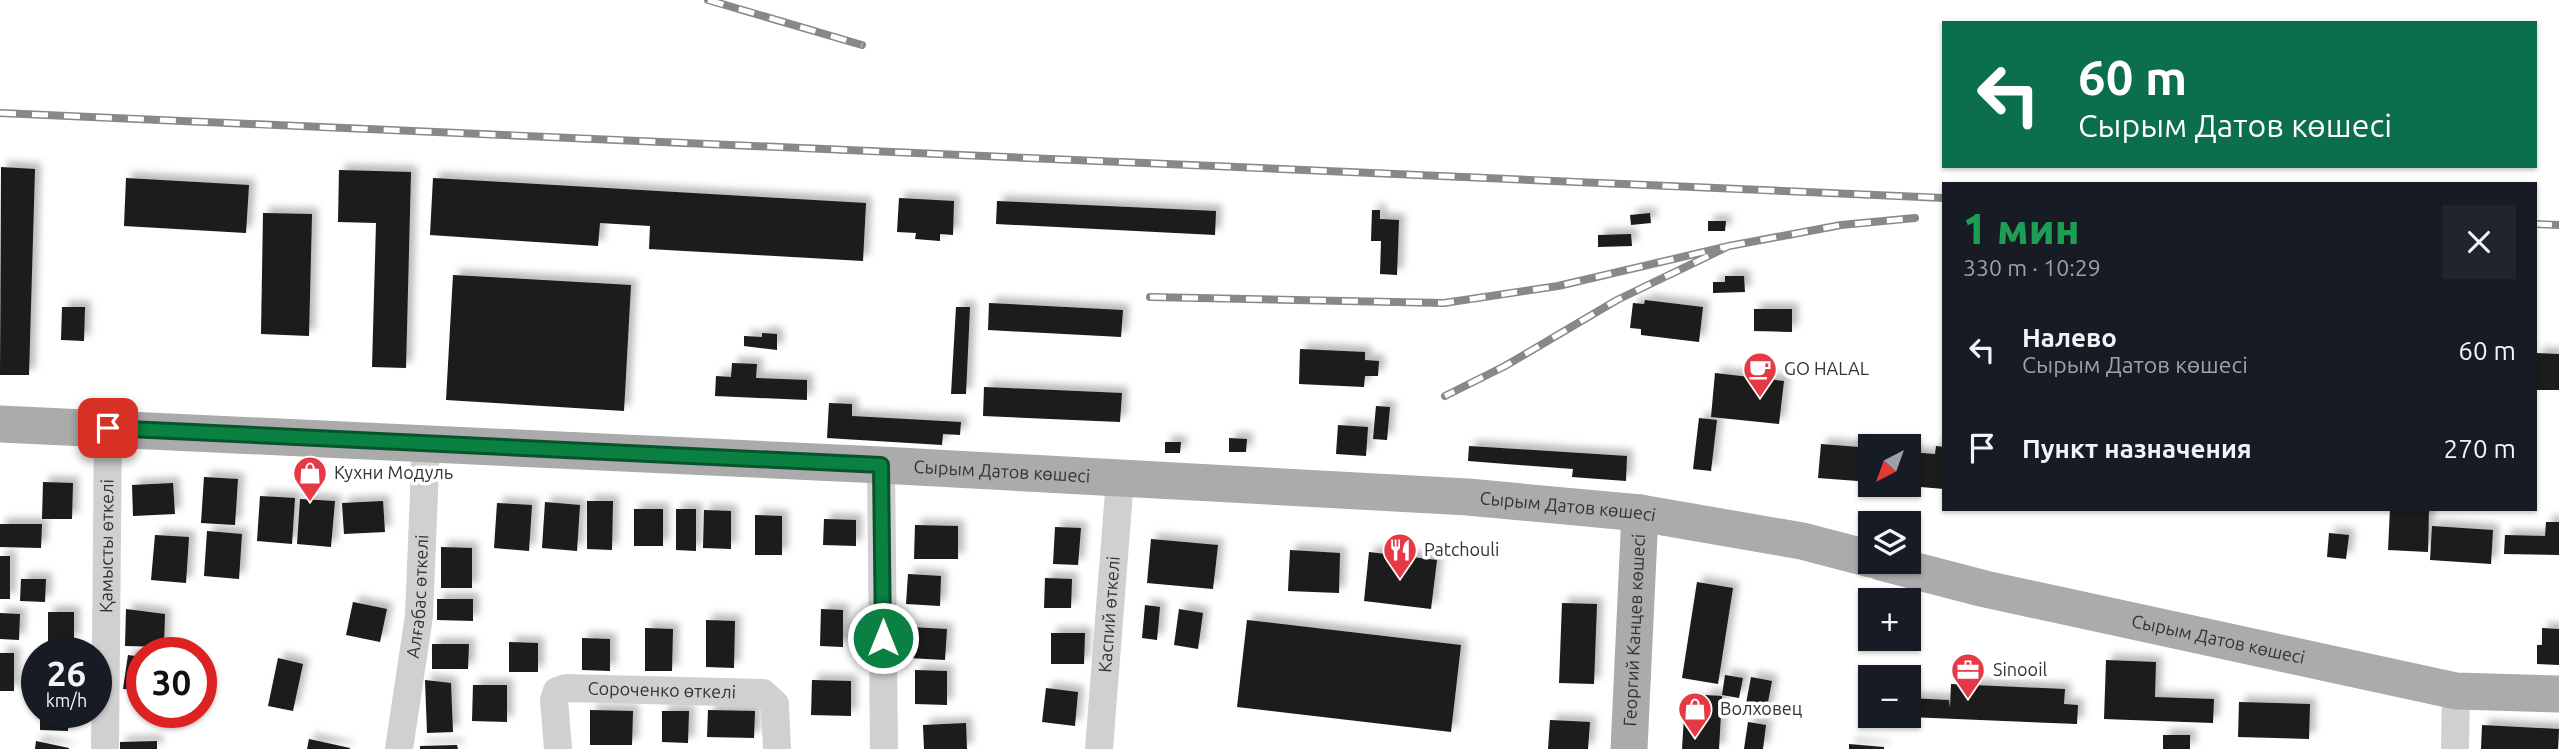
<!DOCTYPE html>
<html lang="ru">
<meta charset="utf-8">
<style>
:root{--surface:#171b24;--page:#20242c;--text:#f1f3f6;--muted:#9ea1a6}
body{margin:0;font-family:Ubuntu,sans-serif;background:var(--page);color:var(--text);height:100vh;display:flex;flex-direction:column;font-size:26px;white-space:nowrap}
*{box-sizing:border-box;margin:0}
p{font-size:23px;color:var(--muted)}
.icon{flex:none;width:38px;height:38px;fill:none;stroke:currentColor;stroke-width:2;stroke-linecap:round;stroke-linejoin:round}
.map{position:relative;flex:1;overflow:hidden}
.details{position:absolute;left:1942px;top:182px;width:595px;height:329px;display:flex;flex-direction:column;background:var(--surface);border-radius:0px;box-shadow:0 2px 5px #0004}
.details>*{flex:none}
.banner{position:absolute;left:1942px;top:21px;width:595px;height:147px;border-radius:0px;box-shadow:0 2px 5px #0004;background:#0b6e4f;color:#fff;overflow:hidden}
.needle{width:46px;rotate:221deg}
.buttons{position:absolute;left:1858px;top:434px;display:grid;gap:14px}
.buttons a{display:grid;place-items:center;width:63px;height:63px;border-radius:0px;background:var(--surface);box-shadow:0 2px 5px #0004;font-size:35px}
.speed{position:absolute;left:21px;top:637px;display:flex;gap:14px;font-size:35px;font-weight:700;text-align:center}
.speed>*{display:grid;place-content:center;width:91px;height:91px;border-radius:50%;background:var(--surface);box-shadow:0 2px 5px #0004;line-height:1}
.speed small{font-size:18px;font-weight:400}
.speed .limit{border:10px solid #d22;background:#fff;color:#111}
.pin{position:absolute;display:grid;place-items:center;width:60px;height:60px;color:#fff;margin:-30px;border-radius:14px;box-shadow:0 4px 10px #0006}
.me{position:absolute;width:77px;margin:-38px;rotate:0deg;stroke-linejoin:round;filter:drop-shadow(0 0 5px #0008)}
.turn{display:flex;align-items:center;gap:24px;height:147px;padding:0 21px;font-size:32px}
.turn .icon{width:91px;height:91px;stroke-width:2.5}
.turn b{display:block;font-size:49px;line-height:60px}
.round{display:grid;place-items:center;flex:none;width:74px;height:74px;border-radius:0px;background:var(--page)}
.headline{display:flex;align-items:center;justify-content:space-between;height:119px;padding:0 21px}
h1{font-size:42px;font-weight:800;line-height:52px;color:#1e9e55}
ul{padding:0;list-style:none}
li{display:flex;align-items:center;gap:21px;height:98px;padding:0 21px}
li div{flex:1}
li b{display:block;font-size:26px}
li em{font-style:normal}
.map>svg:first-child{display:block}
</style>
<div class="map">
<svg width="2559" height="749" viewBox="0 0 2559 749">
<defs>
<filter id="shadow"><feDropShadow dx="6" dy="-6" stdDeviation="3.5" flood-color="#0004"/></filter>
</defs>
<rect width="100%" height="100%" fill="#fff"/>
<path fill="#1a1a1a" filter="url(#shadow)" d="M1,167L35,169L29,375H0Z
M339,170L411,172L406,368L372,367L376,223L338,222Z
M126,178L249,185L246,233L124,226Z
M433,178L866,203L863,261L649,249L650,226L600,223L598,246L430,235Z
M899,198L954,201L953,235L940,234V241L915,239L916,233L897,232Z
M997,201L1216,211L1215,235L996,224Z
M1372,210H1380V219L1399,220L1397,275L1380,274L1381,241H1371Z
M263,213L312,214L309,336L261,334Z
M1650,213L1651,223L1631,225L1630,215Z
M1708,221H1726L1725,231H1708Z
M1631,234L1632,246L1598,247V235Z
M453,275L631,285L624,411L446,400Z
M1725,276H1744L1745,292L1713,293V282H1725Z
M1645,300L1703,307L1699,342L1641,335V329L1630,328L1633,303L1644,304Z
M989,303L1123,310L1121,337L988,330Z
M62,307H85L84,341L61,340Z
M956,307H970L966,394H951Z
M1754,309H1792V332L1754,331Z
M762,333L777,334V350L744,346V336L762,337Z
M1300,349L1365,352V360L1379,361L1378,376H1365L1364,387L1299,384Z
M2536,353L2559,354V390H2536Z
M732,363L757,364L756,378L807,380V400L715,396L716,376L731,377Z
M1715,373L1784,381L1779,424L1711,417Z
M984,387L1122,393L1120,422L983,416Z
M829,403L852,404V416L961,422L960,435L943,434L942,445L827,438Z
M1376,406L1390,407L1387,440L1373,439Z
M1699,418L1717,420L1711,471L1693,469Z
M1338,425L1368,427L1366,456L1336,454Z
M1229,438L1247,439L1246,452H1229Z
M1165,442H1181L1180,453H1165Z
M1821,444L1871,448V482L1818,478Z
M1469,446L1627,456L1626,481L1572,477L1573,469L1468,461Z
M1936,446L1944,447V489L1909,486V452L1935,454Z
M204,477L238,479L235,525L201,523Z
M43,482L73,483L72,519H42Z
M173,483L175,514L133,516L132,485Z
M260,496L295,498L292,544L257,541Z
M300,499L335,501L331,547L297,544Z
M383,501L385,532L344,534L342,503Z
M587,501H613L612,550L587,549Z
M545,502L580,505L577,551L542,548Z
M497,503L532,505L529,551L494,548Z
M634,509H663V546H634Z
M676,509H696V551L676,550Z
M2390,509H2429L2428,552L2388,550Z
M704,510L731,511V549L703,548Z
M755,515L782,516V555H755Z
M824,519L856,520V546L823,545Z
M2546,522H2559V555L2504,554L2505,535L2545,536Z
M0,524H42L41,548L0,547Z
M915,525L958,526V559H914Z
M2432,526L2493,530L2491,564L2430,560Z
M1055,527L1081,528L1078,565L1053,564Z
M207,531L242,534L239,579L204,576Z
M2329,533L2349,535L2346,559L2327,557Z
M155,535L189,537L186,583L151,580Z
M1151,539L1218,545L1213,589L1147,583Z
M441,547L472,548V588H441Z
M1290,550L1340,553L1339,593L1288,591Z
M1369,552L1437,560L1431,609L1364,601Z
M0,556H10V599H0Z
M908,574L941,576L940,606L906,604Z
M1045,578L1072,579L1071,608H1044Z
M21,579H46L45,602L20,601Z
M1697,582L1733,588L1718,684L1682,678Z
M437,599H473V621L437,620Z
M353,602L387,609L380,642L346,635Z
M1562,603L1597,604L1594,684L1559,683Z
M1145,605L1160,607L1157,640L1142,638Z
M126,609L165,614L164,647L125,646Z
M821,609L843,610V647L820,646Z
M1179,609L1203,613L1198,649L1174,645Z
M48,612H74V642L48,641Z
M0,613L20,614L19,640L0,639Z
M706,620L735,621L734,668L706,667Z
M1247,620L1461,645L1451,732L1237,707Z
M910,627L947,629L945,660L908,658Z
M645,628L673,629L672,671H645Z
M2542,628L2559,629V665L2537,664V645H2542Z
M1051,633H1085L1084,664H1051Z
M582,638L610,639V671L582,670Z
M509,642L538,643V672H509Z
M432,644H469L468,669H432Z
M0,653H14V691H0Z
M128,655L142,657V690L123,689Z
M278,658L303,664L293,711L268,706Z
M2106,660L2156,662L2155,697L2214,699L2213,723L2104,719Z
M915,670L947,671V705L915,704Z
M1725,675L1743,678L1739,698L1722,695Z
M1751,677L1772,681L1765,718L1744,714Z
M425,680L451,683L453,732L427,733Z
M812,680L851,681V716L811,715Z
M1951,684L2065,689L2064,704L2078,705L2077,724L1909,717V698L1949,700L1950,708Z
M473,685H507V722L472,721Z
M1046,688L1078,692L1075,726L1042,722Z
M1705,695L1722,696L1719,749H1682L1685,700L1704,702Z
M2239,702L2310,704L2309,739L2238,737Z
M590,710L633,711L632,745H590Z
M708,710L755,711L754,738L707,737Z
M662,711H689L688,743L662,742Z
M40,712H69L68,731L40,730Z
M1550,720L1590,722L1588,749H1548Z
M1748,722L1766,725L1763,749H1744Z
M966,723L967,749H924L923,725Z
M2482,725L2559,729L2558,749H2481Z
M2163,735H2190V749H2163Z
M309,739L350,748V749H307Z
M36,741L69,748V749H35Z
M157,741V749H120V742Z
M1849,744L1884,747V749H1849Z
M457,745L458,749H420V746Z"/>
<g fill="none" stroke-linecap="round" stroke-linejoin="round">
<g stroke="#d0d0d0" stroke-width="28">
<path d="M881,465L884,749"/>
<path id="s1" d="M105,749L108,427"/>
<path id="s2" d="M399,749L419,616L426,444"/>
<path id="s3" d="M558,749L554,700L557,691L566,688L763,693L775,704L777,749"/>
<path id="s4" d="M1099,749L1120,479"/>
<path d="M2455,749L2456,691"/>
</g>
<g stroke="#ababab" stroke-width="37">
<path id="s5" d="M0,424L881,465L1468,497L1640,513L1802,541L1871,559"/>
<path id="s6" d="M1881,562L1985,589L2456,691L2559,694"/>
<path id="s7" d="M1629,749L1640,513"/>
</g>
<g stroke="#888" stroke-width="8">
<path id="rail" d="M708,0L862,45
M0,113L1944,198
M2536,224L2559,225
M1729,246L1841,225L1915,218
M1150,297L1444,303L1558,286L1729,246L1617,300L1505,366L1445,396"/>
</g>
<use href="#rail" stroke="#fff" stroke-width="5" stroke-dasharray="16" stroke-linecap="butt"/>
</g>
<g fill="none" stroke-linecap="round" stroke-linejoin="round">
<g stroke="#07532c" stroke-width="18">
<path id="route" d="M108,428L881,465L883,638"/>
</g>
<use href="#route" stroke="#0b8043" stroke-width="12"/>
</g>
<defs>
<g id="cafe-pin" transform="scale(1.75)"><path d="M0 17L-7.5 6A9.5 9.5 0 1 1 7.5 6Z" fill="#e63946" stroke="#fff"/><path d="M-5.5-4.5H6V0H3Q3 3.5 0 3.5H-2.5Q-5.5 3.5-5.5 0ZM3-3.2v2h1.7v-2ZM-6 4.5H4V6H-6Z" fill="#fff"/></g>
<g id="shop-pin" transform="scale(1.75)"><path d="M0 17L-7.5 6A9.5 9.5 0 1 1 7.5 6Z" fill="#e63946" stroke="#fff"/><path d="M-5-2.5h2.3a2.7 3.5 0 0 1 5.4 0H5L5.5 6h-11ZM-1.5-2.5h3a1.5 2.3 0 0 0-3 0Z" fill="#fff"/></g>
<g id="restaurant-pin" transform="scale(1.75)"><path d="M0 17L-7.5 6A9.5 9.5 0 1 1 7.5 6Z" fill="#e63946" stroke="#fff"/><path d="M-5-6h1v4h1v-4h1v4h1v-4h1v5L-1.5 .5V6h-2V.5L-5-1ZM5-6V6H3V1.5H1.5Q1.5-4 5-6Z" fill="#fff"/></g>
<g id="office-pin" transform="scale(1.75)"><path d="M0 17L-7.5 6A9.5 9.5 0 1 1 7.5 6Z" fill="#e63946" stroke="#fff"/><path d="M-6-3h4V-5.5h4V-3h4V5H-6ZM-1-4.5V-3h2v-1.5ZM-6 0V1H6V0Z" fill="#fff"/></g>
</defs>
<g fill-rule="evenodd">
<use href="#cafe-pin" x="1760" y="369"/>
<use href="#shop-pin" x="310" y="473"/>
<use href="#restaurant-pin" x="1400" y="550"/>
<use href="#office-pin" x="1968" y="670"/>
<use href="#shop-pin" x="1695" y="709"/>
</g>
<g text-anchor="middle" stroke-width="7" stroke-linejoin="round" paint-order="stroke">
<g font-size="18" fill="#333" stroke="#fff" text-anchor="start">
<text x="1784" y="375">GO HALAL</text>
<text x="334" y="479">Кухни Модуль</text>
<text x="1424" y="556">Patchouli</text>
<text x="1993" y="676">Sinooil</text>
<text x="1720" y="715">Волховец</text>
</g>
<g font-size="18" fill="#333" stroke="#fff">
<text dy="6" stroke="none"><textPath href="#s5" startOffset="1003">Сырым Датов көшесі</textPath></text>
<text dy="6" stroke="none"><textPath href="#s5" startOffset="1570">Сырым Датов көшесі</textPath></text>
<text dy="6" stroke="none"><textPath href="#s1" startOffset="203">Қамысты өткелі</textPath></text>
<text dy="6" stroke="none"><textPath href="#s2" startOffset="154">Алғабас өткелі</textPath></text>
<text dy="6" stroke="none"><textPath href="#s4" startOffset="135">Каспий өткелі</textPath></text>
<text dy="6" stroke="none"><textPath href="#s7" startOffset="119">Георгий Канцев көшесі</textPath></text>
<text dy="6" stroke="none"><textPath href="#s6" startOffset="346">Сырым Датов көшесі</textPath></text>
<text dy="6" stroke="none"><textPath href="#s3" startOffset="164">Сороченко өткелі</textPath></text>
</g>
</g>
</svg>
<div class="buttons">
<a><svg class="needle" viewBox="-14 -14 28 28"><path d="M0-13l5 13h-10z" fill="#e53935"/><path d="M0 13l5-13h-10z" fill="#9ea1a6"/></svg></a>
<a><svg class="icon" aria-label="layers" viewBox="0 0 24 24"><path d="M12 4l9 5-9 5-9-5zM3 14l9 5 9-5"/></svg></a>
<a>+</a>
<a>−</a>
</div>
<div class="speed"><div>26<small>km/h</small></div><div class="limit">30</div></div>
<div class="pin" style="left:108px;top:428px;background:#d93025"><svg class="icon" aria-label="arrive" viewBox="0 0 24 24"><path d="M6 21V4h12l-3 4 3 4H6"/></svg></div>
<svg class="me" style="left:883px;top:638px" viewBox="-20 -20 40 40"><circle r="17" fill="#0b8043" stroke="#fff" stroke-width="3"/><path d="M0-11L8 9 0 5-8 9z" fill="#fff"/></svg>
<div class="banner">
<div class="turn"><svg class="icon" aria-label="left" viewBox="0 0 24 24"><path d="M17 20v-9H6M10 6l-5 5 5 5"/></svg><div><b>60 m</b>Сырым Датов көшесі</div></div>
</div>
<section class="details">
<div class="headline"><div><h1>1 мин</h1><p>330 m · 10:29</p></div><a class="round"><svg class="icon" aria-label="close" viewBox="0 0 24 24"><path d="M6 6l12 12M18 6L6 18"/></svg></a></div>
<ul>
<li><svg class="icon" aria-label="left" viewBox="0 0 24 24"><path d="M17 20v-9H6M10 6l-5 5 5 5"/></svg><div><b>Налево</b><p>Сырым Датов көшесі</p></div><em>60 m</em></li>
<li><svg class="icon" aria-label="arrive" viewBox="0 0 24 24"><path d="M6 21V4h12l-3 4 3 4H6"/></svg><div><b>Пункт назначения</b></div><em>270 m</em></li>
</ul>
</section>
</div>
